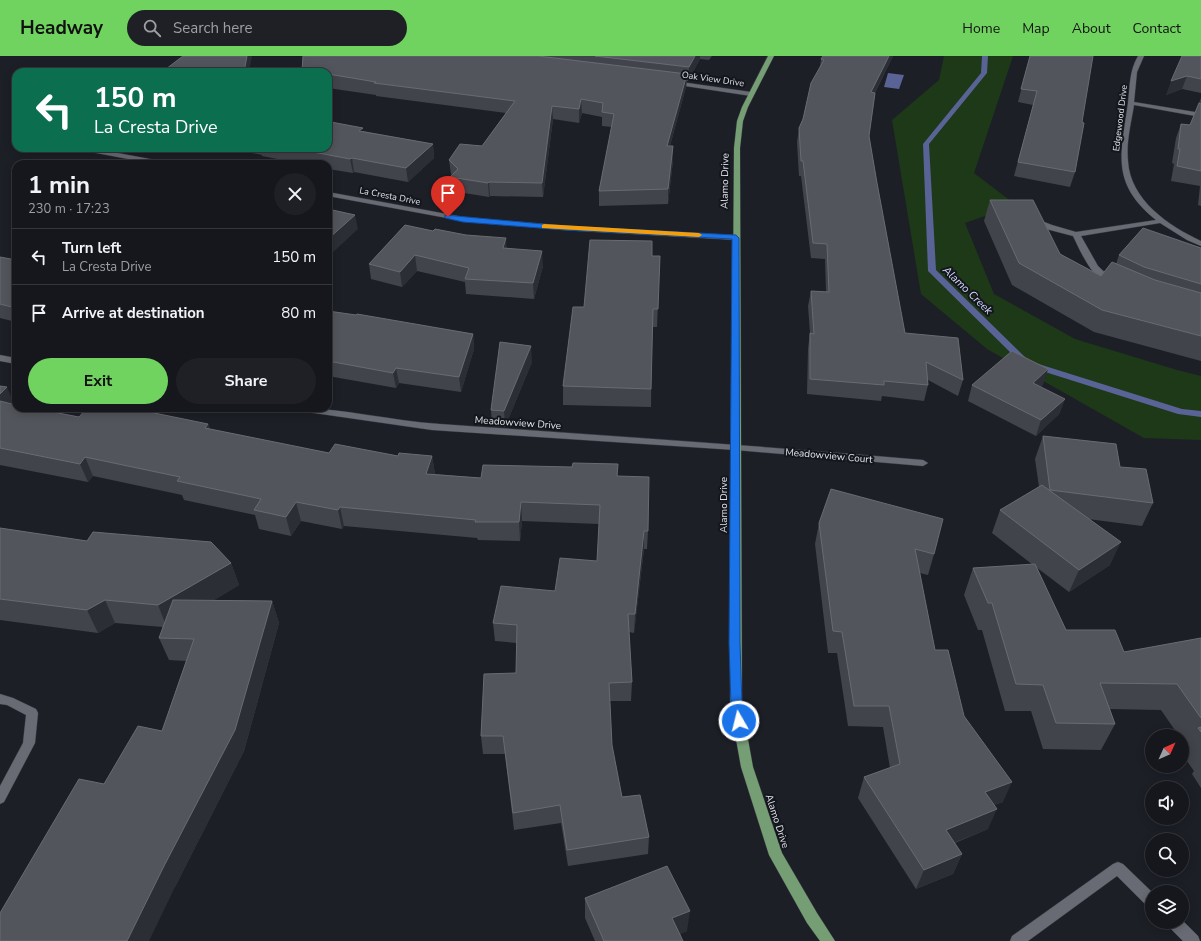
<!DOCTYPE html>
<meta charset="utf-8">
<style>
:root{--surface:#16171d;--page:#1f2026;--text:#f1f3f6;--muted:#9e9fa4;--line:#35363b;--accent:#70d35f}
body{margin:0;font-family:"Nunito Sans",sans-serif;background:var(--page);color:var(--text);height:100vh;display:flex;flex-direction:column;font-size:15px;white-space:nowrap}
*{box-sizing:border-box;margin:0}
p{font-size:13px;color:var(--muted)}
.icon{flex:none;width:22px;height:22px;fill:none;stroke:currentColor;stroke-width:2;stroke-linecap:round;stroke-linejoin:round}
.map{position:relative;flex:1;overflow:hidden}
.side{position:absolute;left:12px;top:104px;width:320px;height:252px;display:flex;flex-direction:column;background:var(--surface);border-radius:12px;box-shadow:0 2px 10px #0003,0 0 0 1px var(--line)}
.side>*{flex:none}
.banner{position:absolute;left:12px;top:12px;width:320px;height:84px;border-radius:12px;box-shadow:0 2px 10px #0003,0 0 0 1px var(--line);background:#0b6e4f;color:#fff;overflow:hidden}
.needle{width:26px;rotate:45deg}
.fabs{position:absolute;left:1145px;top:673px;display:grid;gap:8px}
.fabs a{display:grid;place-items:center;width:44px;height:44px;border-radius:50%;background:var(--surface);box-shadow:0 2px 10px #0003,0 0 0 1px var(--line);font-size:20px}
.pin{position:absolute;display:grid;place-items:center;width:34px;height:34px;color:#fff;margin:-41px -17px;border-radius:50% 50% 50% 0;rotate:-45deg;box-shadow:0 0 4px #0007}
.pin .icon{rotate:45deg}
.me{position:absolute;width:44px;margin:-22px;rotate:352deg;stroke-linejoin:round;filter:drop-shadow(0 0 3px #0008)}
.turn{display:flex;align-items:center;gap:14px;height:84px;padding:0 16px;font-size:18px}
.turn .icon{width:52px;height:52px;stroke-width:2.5}
.turn b{display:block;font-size:28px;line-height:34px}
.round{display:grid;place-items:center;flex:none;width:42px;height:42px;border-radius:21px;background:var(--page)}
.summary{display:flex;align-items:center;justify-content:space-between;height:68px;padding:0 16px}
h1{font-size:24px;font-weight:700;line-height:30px}
.button{display:flex;gap:8px;margin-top:auto;padding:8px 16px}
.button a{flex:1;height:46px;border-radius:24px;background:var(--accent);color:#111;font-size:16px;font-weight:700;line-height:46px;text-align:center}
.button a+a{background:var(--page);color:var(--text)}
ul{padding:0;list-style:none}
li{display:flex;align-items:center;gap:12px;height:56px;padding:0 16px;border-top:1px solid var(--line)}
li div{flex:1}
li b{display:block;font-size:15px}
li em{font-style:normal}
header{display:flex;align-items:center;gap:24px;box-sizing:border-box;height:56px;padding:0 20px;background:var(--accent);color:#111}
header strong{font-size:19px}
nav{display:flex;gap:22px;margin-inline-start:auto;font-size:14px}
.search{width:280px;height:36px;background:var(--page);display:flex;align-items:center;gap:10px;box-sizing:border-box;padding:0 14px;border-radius:22px;color:var(--muted);font-size:15px}
.map>svg:first-child{display:block}
</style>
<header>
<strong>Headway</strong>
<div class="search"><svg class="icon" aria-label="search" viewBox="0 0 24 24"><circle cx="10" cy="10" r="6"/><path d="M15 15l6 6"/></svg>Search here</div>
<nav><a>Home</a><a>Map</a><a>About</a><a>Contact</a></nav>
</header>
<div class="map">
<svg width="1201" height="885" viewBox="0 0 1201 885">
<rect width="100%" height="100%" fill="#1d1f27"/>
<path fill="#1d3918" d="M944,0H1013L974,117L1016,149L965,167L994,238L1075,283L1177,314L1201,320V384L1144,382L987,293L921,238L892,64L939,24Z"/>
<path fill="#596396" d="M888,17L904,19L899,33L884,31Z"/>
<g fill="none" stroke-linecap="round" stroke-linejoin="round">
<path fill="#596396" fill-rule="evenodd" d="M982,0H988L987,17L929,88L936,214L1029,305L1182,353L1201,355V361L1178,358L1023,309L928,215L923,88L981,17Z"/>
<g stroke="#38393f" stroke-width="1">
<path id="minor" d="M1138,0H1144L1137,16L1134,46L1201,57V61L1134,49C1131,68 1126,86 1128,105C1130,144 1169,170 1201,185V190L1187,184L1160,167L1081,180L1098,210L1116,227L1112,229C1092,224 1081,196 1073,180L1046,173L1030,164L1034,162L1052,169L1076,176L1156,164C1110,127 1121,98 1128,47C1130,31 1129,15 1138,0Z
M674,25L751,36L754,38L751,40L672,28V26Z
M77,92H91L166,106L170,108H155L80,94Z
M328,136L463,161L565,170L736,180L740,182L736,184L565,174L463,165L328,140Z
M0,299L16,302V308L0,305Z
M295,352C344,352 391,365 440,368C601,379 762,390 923,404L928,407L923,410L735,394L432,374L300,355Z
M0,638L13,642L36,653L38,657L35,687L4,746L0,748V730L23,687L26,659L7,649L0,648Z
M1118,806L1123,808L1152,836V851L1147,850L1117,820L1028,885H1010L1012,880L1113,808Z
M1182,864L1198,880L1200,885H1183L1169,871L1167,866H1182Z"/>
</g>
<g stroke="#38393f" stroke-width="1">
<path id="major" d="M768,0H774L748,51L743,65L740,92L742,650L753,711L782,797L817,857L835,885H820L807,867L769,799L741,711L730,650L734,92L737,65L742,51Z"/>
</g>
<use href="#minor" fill="#686b74" fill-rule="evenodd"/>
<use href="#major" fill="#769e75" fill-rule="evenodd"/>
</g>
<path fill="#42444c" d="M303,0H712L709,4L700,3L688,25H687L686,31L670,90H673V105L668,148L599,150V135L612,71L602,70V61L582,57L579,67L553,63L543,141L490,140L489,141L452,135L450,121L452,119L451,118L449,104L482,90L506,57L376,40V39L328,32V16H302Z
M823,0H893L875,37L869,80L877,127L905,277L963,324L958,340L928,324V329L924,345L882,340L881,345L807,338L808,293L810,277L808,250L811,235L826,236L825,203L811,202L801,120H799L797,86L799,72L803,63L820,11L821,3Z
M1030,0L1082,66L1075,116L1070,131L1014,120L1033,49L1018,46Z
M1201,0V37L1182,33L1166,39Z
M1201,42V150L1198,149L1200,130L1171,125L1174,108L1172,107L1176,82L1181,68L1190,69Z
M363,75L433,88L434,102L408,126L354,116L353,117L328,113V108H303L262,100V99L228,92H328Z
M990,144L1060,198L1101,220L1116,208L1119,199L1201,192V305L1094,276L1012,229L984,165Z
M405,169L507,193L543,210L534,243L466,238L465,226L417,215L402,231L371,223L369,208Z
M652,200H660L657,271H652L651,351L563,349V330L584,251Z
M0,201L16,204V266L0,262Z
M328,255L473,278L474,293L461,336L399,327L396,332L328,320Z
M532,306L505,371L492,370L491,354Z
M972,329H1043L1040,331L1065,343L1059,358L1036,380L968,345Z
M0,330L15,348L79,361L208,368L210,373L329,397L398,400H432L435,418L481,422L572,411L618,408L617,420L648,475L647,493H644L634,577L629,576L632,626L631,645H610L612,689L622,741L649,781L648,798L568,810L561,767L514,774L505,698H483L481,680L516,617L517,587L495,585L493,567L555,535L597,505L599,468L522,465L520,485L478,484L477,482L344,470L342,473L301,465L291,480L259,473L255,459L184,444L182,439L93,420L88,426L0,409Z
M1043,380L1120,411L1153,447L1142,470L1088,463L1110,509L1069,536L1036,511L1066,574L1124,596L1201,582V732L1192,718L1194,715L1182,698V696L1186,690L1182,685V680H1179L1161,654L1110,653L1115,668L1101,694L1043,693L1031,655H1005L982,574H978L964,539L973,512L1033,509L992,477L1000,454L1039,431L1035,403Z
M819,467L934,498L928,519L920,517L935,594L964,660L1003,746L994,749L988,773L955,787L962,798L953,818L916,833L858,742L864,721L890,712L883,671L848,670L837,597H828L815,488Z
M0,472L231,507L239,529L214,544L272,545L279,567L244,695L175,831L104,728L162,675L186,605L169,604L159,582L163,571L115,567L98,577L0,564Z
M585,842L687,875L680,878L683,885H595L585,862Z"/>
<path fill="#2c2e36" d="M247,0H252L249,16H244Z
M695,0H700V3L688,25L689,11Z
M889,0H893L868,50L871,36Z
M687,18L686,31L666,104L667,90Z
M1187,20L1182,33L1166,39L1171,25Z
M581,43L582,57L579,67V53Z
M552,50L553,63L543,141L542,127Z
M433,88L434,102L408,126L406,112Z
M673,90V105L668,148V133Z
M352,102L354,116L353,117L350,103Z
M489,126L490,140L489,141L488,127Z
M355,159L358,173L328,201V183Z
M506,182L507,197L503,192Z
M542,195L543,210L534,243L533,227Z
M415,199L417,215L402,231L400,216Z
M473,278L474,293L461,336L459,321Z
M531,290L532,306L505,371L504,355Z
M396,312L399,327L396,332L393,317Z
M1048,313L1043,329L1027,343L1033,327Z
M7,331L15,350L0,357V338Z
M1065,343L1059,358L1036,380L1041,364Z
M208,368L214,387L205,372Z
M432,400L435,418H426Z
M85,401L93,420L88,426L80,408Z
M296,446L301,465L291,480L286,461Z
M521,446L522,465L520,485L519,466Z
M340,451L344,470L342,473L338,454Z
M644,475V493L634,577L635,558Z
M1121,486L1110,509L1069,536L1079,514Z
M231,507L239,529L167,572L158,549Z
M105,544L115,567L98,577L87,554Z
M272,545L279,567L244,695L175,831L149,885H127L164,810Z
M1012,726L1003,746L976,756L985,736Z
M997,753L988,773L938,793L946,774Z
M962,798L953,818L916,833L924,814Z
M690,855L687,875L670,882L672,862Z"/>
<path fill="#53555c" stroke="#696b72" d="M183,0H247L244,16H162Z
M303,0H538L687,18L667,90H673L668,133L599,135L614,58L602,56L603,47L581,43L579,53L552,50L542,127L489,126L488,127L450,121L458,113L449,104L460,88L482,90L515,45L374,27L376,26L328,18V16H311L302,15Z
M595,0H695L689,11Z
M823,0H889L871,36L875,37L869,80L877,127L905,277L958,282L963,324L926,306L928,329L884,325V329L810,323V277L814,278L811,235L829,236L827,188L813,187L803,105H801L799,72L803,63L811,27L824,4L821,3Z
M1030,0H1093L1082,66L1084,67L1075,116L1018,106L1037,35L1021,33Z
M1182,0H1201V23L1187,20L1171,25Z
M1199,47L1201,48V115L1177,110L1180,93H1178L1181,68L1190,69Z
M331,66L363,72L359,75L433,88L406,112L352,102L350,103L292,92H328V69Z
M82,105L98,108H78Z
M990,144H1033L1060,198L1101,220L1112,206L1155,224L1201,237V280L1102,254L1019,207Z
M328,153L355,159L328,183Z
M405,169L433,175L435,173L466,179L506,182L503,192L542,195L533,227L465,223L469,212L415,199L400,216L369,208Z
M1143,172L1201,192V228L1144,211L1119,199Z
M590,184L652,185V200H660L658,253H653L651,333L563,330L573,251H584Z
M0,201L16,204V252L0,248Z
M328,255L356,259L357,258L473,278L459,321L396,312L393,317L328,305Z
M500,286L531,290L504,355L491,354Z
M1012,295L1048,313L1033,327L1065,343L1041,364L972,329Z
M0,330L7,331L0,338Z
M0,345L16,349V352H32L79,361L87,352H130L208,368L205,372L329,397L335,388L398,400L399,397L432,400L426,418L481,422L483,409L572,411L573,407L618,408L617,420L649,421L648,475H644L635,558H628L632,626L609,627L612,689L622,741L640,739L649,781L567,794L560,749L513,757L503,680H481L484,618L516,617L517,569L493,567L501,530L555,535L560,502L597,505L600,449L521,446L519,466H475L476,464L340,451L338,454L296,446L286,461L254,454L261,443L177,425L180,421L85,401L80,408L0,392Z
M1043,380L1116,388L1120,411L1146,413L1153,447L1050,434Z
M1042,429L1121,486L1079,514L1000,454Z
M831,433L943,463L934,498L915,493L935,594H948L964,660L1012,726L985,736L997,753L946,774L962,798L924,814L864,721L900,708L889,650H854L842,576L833,575L819,467Z
M0,472L87,485L93,476L211,486L231,507L158,549L105,544L87,554L0,543Z
M1035,508L1066,574H1115L1124,596L1201,582V662L1177,628L1100,627L1115,668L1056,667L1043,629L1016,628L992,547H988L973,512Z
M173,544L272,545L235,674L164,810L127,885H0V857L79,723L104,728L138,670L162,675L194,583L159,582Z
M1201,671V676L1198,672Z
M667,810L690,855L672,862L683,885H604L585,842Z"/>
<path fill="#1a73e8" stroke="#114b97" d="M445,159L565,170L736,179L739,182L740,587L742,650L745,665L743,668L739,670L735,668L731,650L729,587L732,183L565,174L463,166L445,162Z"/>
<path fill="#f59e0b" d="M544,168L699,177L702,179L699,181L542,172V169Z"/>
<g text-anchor="middle" stroke-width="4" stroke-linejoin="round" paint-order="stroke">
<g font-size="9" fill="#e0e2e7" stroke="#14161d">
<text transform="translate(713 23) rotate(8)" y="3">Oak View Drive</text>
<text transform="translate(1120 62) rotate(-83)" y="3">Edgewood Drive</text>
<text transform="translate(390 140) rotate(11)" y="3">La Cresta Drive</text>
</g>
<g font-size="10" fill="#e0e2e7" stroke="#14161d">
<text transform="translate(724 125) rotate(-89)" y="4">Alamo Drive</text>
<text transform="translate(518 366) rotate(4)" y="4">Meadowview Drive</text>
<text transform="translate(829 399) rotate(5)" y="4">Meadowview Court</text>
<text transform="translate(723 449) rotate(-90)" y="4">Alamo Drive</text>
<text transform="translate(778 765) rotate(72)" y="4">Alamo Drive</text>
</g>
<g font-size="11" font-style="italic" fill="#d1d9f9" stroke="#14161d">
<text transform="translate(968 234) rotate(44)" y="4">Alamo Creek</text>
</g>
</g>
</svg>
<div class="fabs">
<a><svg class="needle" viewBox="-14 -14 28 28"><path d="M0-13l5 13h-10z" fill="#e53935"/><path d="M0 13l5-13h-10z" fill="#9e9fa4"/></svg></a>
<a><svg class="icon" aria-label="sound" viewBox="0 0 24 24"><path d="M4 9h4l5-4v14l-5-4H4zM17 9q2 3 0 6"/></svg></a>
<a><svg class="icon" aria-label="search" viewBox="0 0 24 24"><circle cx="10" cy="10" r="6"/><path d="M15 15l6 6"/></svg></a>
<a><svg class="icon" aria-label="layers" viewBox="0 0 24 24"><path d="M12 4l9 5-9 5-9-5zM3 14l9 5 9-5"/></svg></a>
</div>
<div class="pin" style="left:448px;top:161px;background:#d93025"><svg class="icon" aria-label="arrive" viewBox="0 0 24 24"><path d="M6 21V4h12l-3 4 3 4H6"/></svg></div>
<svg class="me" style="left:739px;top:665px" viewBox="-20 -20 40 40"><circle r="17" fill="#1a73e8" stroke="#fff" stroke-width="3"/><path d="M0-11L8 9 0 5-8 9z" fill="#fff"/></svg>
<div class="banner">
<div class="turn"><svg class="icon" aria-label="left" viewBox="0 0 24 24"><path d="M17 20v-9H6M10 6l-5 5 5 5"/></svg><div><b>150 m</b>La Cresta Drive</div></div>
</div>
<section class="side">
<div class="summary"><div><h1>1 min</h1><p>230 m · 17:23</p></div><a class="round"><svg class="icon" aria-label="close" viewBox="0 0 24 24"><path d="M6 6l12 12M18 6L6 18"/></svg></a></div>
<ul>
<li><svg class="icon" aria-label="left" viewBox="0 0 24 24"><path d="M17 20v-9H6M10 6l-5 5 5 5"/></svg><div><b>Turn left</b><p>La Cresta Drive</p></div><em>150 m</em></li>
<li><svg class="icon" aria-label="arrive" viewBox="0 0 24 24"><path d="M6 21V4h12l-3 4 3 4H6"/></svg><div><b>Arrive at destination</b></div><em>80 m</em></li>
</ul>
<div class="button"><a>Exit</a><a>Share</a></div>
</section>
</div>
